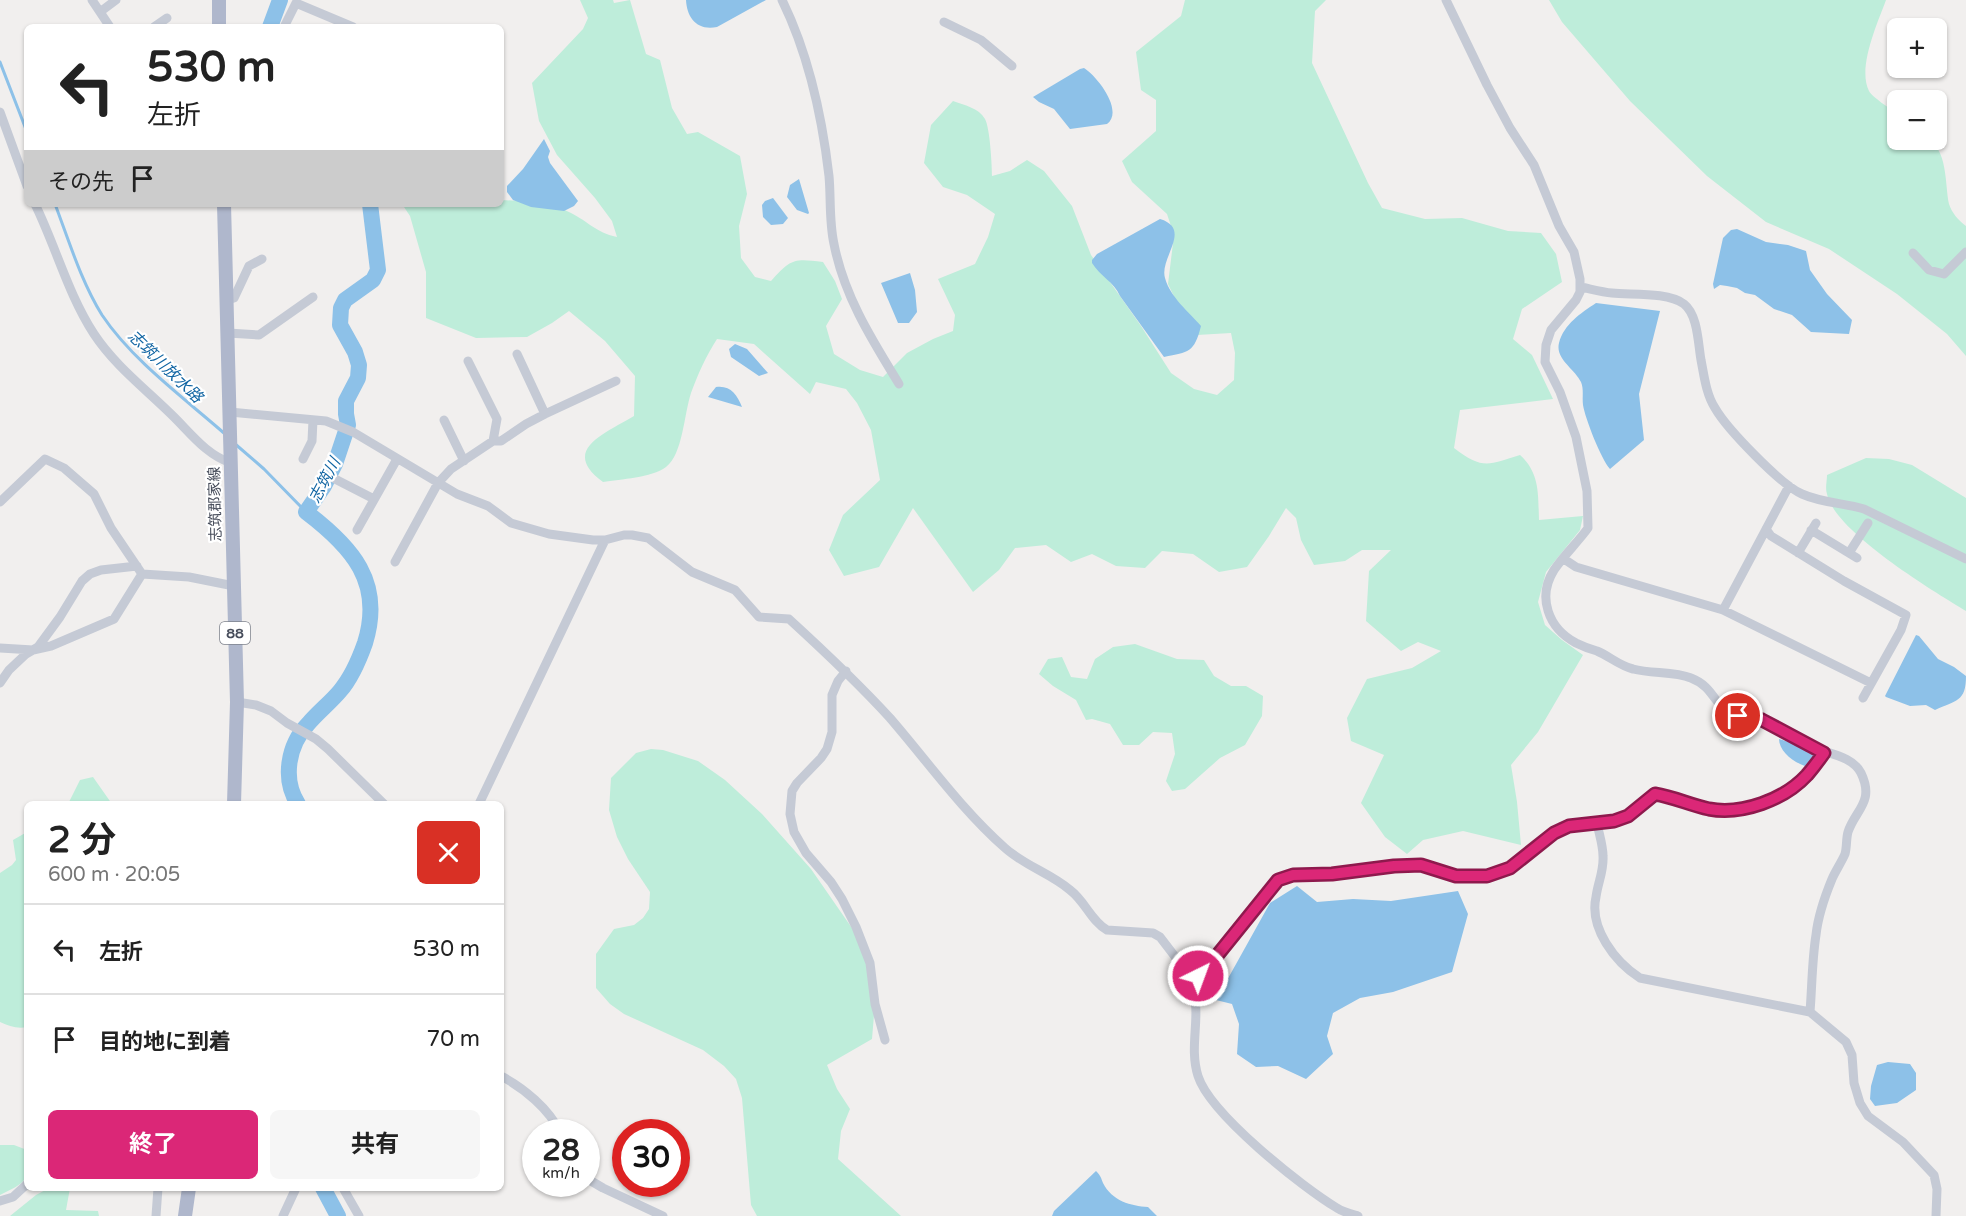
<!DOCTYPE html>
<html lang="ja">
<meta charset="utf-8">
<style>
:root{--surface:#fff;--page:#f6f6f6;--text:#222;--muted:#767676;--line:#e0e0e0;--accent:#db2777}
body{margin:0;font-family:"Varela Round","Noto Sans JP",sans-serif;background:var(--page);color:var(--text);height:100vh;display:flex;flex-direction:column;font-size:22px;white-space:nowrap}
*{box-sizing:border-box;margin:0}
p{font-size:20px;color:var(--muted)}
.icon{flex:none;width:33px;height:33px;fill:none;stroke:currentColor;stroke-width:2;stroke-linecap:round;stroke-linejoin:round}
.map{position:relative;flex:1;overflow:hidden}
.side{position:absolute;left:24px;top:801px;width:480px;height:390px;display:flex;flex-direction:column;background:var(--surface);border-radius:9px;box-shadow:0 2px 4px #0004}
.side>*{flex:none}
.guide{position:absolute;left:24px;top:24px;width:480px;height:183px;border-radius:9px;box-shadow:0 2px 4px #0004;background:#fff;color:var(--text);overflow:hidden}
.controls{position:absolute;left:1887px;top:18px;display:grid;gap:12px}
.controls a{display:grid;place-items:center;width:60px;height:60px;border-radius:9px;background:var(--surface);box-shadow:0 2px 4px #0004;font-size:30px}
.speed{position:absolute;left:522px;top:1119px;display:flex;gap:12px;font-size:30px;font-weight:700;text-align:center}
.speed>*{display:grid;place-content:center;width:78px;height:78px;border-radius:50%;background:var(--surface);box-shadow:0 2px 4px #0004;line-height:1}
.speed small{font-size:15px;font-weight:400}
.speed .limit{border:9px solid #d22;background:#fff;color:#111}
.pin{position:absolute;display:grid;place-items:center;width:51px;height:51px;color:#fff;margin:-26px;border:3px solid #fff;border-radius:50%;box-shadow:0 2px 6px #0007}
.me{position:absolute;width:66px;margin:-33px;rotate:42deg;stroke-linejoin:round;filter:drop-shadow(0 0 4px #0008)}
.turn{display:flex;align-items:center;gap:21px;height:126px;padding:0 24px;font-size:27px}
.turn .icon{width:78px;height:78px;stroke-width:2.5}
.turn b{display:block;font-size:42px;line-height:51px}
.then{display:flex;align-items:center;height:57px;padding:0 24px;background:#0003;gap:12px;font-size:22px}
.round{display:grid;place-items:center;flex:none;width:63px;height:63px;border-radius:9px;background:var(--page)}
.headline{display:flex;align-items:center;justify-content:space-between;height:102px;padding:0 24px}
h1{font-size:36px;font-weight:700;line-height:45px}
.cta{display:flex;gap:12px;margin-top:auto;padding:12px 24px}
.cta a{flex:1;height:69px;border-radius:9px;background:var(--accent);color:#fff;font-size:24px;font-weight:700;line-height:69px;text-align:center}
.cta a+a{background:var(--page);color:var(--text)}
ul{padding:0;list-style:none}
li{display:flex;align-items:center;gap:18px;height:90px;padding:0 24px;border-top:2px solid var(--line)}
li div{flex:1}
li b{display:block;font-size:22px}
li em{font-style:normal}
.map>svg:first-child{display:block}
</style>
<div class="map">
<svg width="1966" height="1216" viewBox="0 0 1966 1216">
<rect width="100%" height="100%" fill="#f1efee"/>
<path fill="#beedda" d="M580,0H613L614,3L630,0L646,54L660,60L672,108L687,134L698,132L740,156L747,194L739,226L741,258L755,277L771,281C791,259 793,258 823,262L835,281L842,299L826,326L834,354L860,370L883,377L907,353L933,339L953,331L955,315L938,279L975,264L988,237L995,214L967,195L943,187L924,163L931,125L953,101C964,105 979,108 985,119C990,128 992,165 992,176L1010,171L1027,160L1044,171L1072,206L1091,255L1141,326L1171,373L1194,389L1217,395L1234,380L1235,353L1231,333L1197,335L1183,315L1168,284L1174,235L1167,214L1132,182L1122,161L1156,131V100L1141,90L1136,52L1181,16L1185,0H1326L1315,11L1312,63L1368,183L1382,208L1425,219L1462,218L1508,231L1541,233L1556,254L1562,282L1522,309L1513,339L1532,355L1553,399L1460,410L1454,448C1483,470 1488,465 1520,455C1540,473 1538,494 1539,520L1583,516L1580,530L1546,572L1538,602L1545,625L1562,640L1583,655L1538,732L1511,765L1517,802L1521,845L1463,831L1423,840L1407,854L1385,837L1361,803L1384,755L1351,741L1347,718L1367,679L1412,668L1441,651L1418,642L1401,651L1366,621L1369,571L1391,550H1362L1345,561L1314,565L1301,540L1296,518L1286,508L1269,536L1247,567L1219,572L1193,554L1162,551L1145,568L1116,566L1092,554L1071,562L1046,545L1015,548L999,570L973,592L913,508L879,567L844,576L829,550L843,515L880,480L871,430L857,403L846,389L816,382L810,394L754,344L717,339C706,356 698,374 691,393C684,414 683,454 666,467C651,478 621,479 603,482C559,450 606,433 634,416L635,376L605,341L569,311L552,323L527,337L476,338L426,318V272L410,216L402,204H501V200C524,201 550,202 571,213C589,222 595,232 617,237L612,221L595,198L557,155L539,121L532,83L583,29L588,18Z
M1549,0H1886C1878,22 1857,68 1869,91C1872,97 1891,109 1897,114L1898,140C1906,140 1918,137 1926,140C1948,145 1945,187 1949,204C1952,213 1958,220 1966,226V356L1947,334L1897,294L1829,249L1766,222L1707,176L1630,101L1562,22Z
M1866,458L1889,459L1912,465L1966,498V611C1933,591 1834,531 1827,494C1825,488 1827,481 1827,475Z
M1135,644L1177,659L1204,660L1214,676L1231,686H1246L1263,696L1262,716L1245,745L1220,758L1185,789L1172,791L1166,781L1175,754L1172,733L1153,732L1139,745H1123L1110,724L1092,719L1086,720L1076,700L1053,686L1039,674L1048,659L1062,657L1071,677L1087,679L1095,659L1113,647Z
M651,749L663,750L698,761L725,780L762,814L811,869L863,944L875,1003L872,1039L827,1065L837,1089L850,1109L841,1131L838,1159L901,1216H757L751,1205L742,1098L736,1079L724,1066L703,1050L624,1014L610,1004L596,988V954L614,929L634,925L643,918L649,909L650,892L628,859L617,837L609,810L611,778L636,753Z
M93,777L112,804H68L80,780Z
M27,832V1027C17,1029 9,1026 0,1022V873L12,865L16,860L13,840Z
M0,1145H14L27,1150C27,1182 29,1181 0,1195Z
M49,1188H70L66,1210L98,1211L99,1216H10L36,1195Z"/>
<path fill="#8dc1e8" d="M686,0H766L717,27C697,31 687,18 686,0Z
M1084,68C1098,77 1124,111 1107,124L1070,129L1054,109L1039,102L1033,97L1080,69Z
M544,139L550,151L548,157L550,163L578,201L574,206L564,211L531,207L513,200L507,192V186L523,169Z
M799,179L809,213L808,214L797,210L787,197L790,185Z
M773,198L788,218L783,224L771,225L763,217L762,205L765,201Z
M1160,219C1193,229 1159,258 1165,278C1170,297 1189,312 1201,326C1194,353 1189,352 1164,357L1120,296C1114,282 1100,276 1092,263V260L1097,254Z
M1737,229L1766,242L1788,245L1806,251L1810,270L1827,294L1852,320L1849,334L1811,332L1792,315L1774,309L1755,295L1745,293L1737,288L1727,286L1720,285L1714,289L1713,284L1723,238L1731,230Z
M910,273L915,290L917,312L909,323H898L881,283Z
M1596,303L1660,311L1639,394L1644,440L1610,469C1601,459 1585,418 1583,405C1582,397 1584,389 1581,382C1575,369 1555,359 1559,343C1564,324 1581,313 1596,303Z
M735,344L747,349L768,373L759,376L731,357L729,349Z
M716,387C730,385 737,394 742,407L708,397Z
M1916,635L1919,636L1938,659L1954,667L1966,676C1966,702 1956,700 1935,710L1926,705L1910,706L1886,697L1885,696Z
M1779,739L1816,750L1819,756L1805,766C1793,762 1779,751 1779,739Z
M1297,886L1317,902L1353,899L1391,901L1458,891L1468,914L1452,972L1393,992L1360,998L1333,1013L1327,1036L1333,1054L1306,1079L1278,1066L1256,1067L1237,1054L1239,1024L1232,1004L1216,1000L1270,903Z
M1888,1062L1910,1064L1916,1073V1090L1897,1103L1875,1106L1870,1099L1871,1086L1877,1065Z
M1096,1171C1101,1176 1101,1178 1103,1183C1112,1201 1131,1206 1148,1207L1157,1216H1052L1054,1211Z"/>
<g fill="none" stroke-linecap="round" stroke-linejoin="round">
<path stroke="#8dc1e8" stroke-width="3" d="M0,62L27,132
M55,204C69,241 81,281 102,315C132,360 184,398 225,434
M234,443L264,469L306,512"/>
<path stroke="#8dc1e8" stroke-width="16" d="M270,27L280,0
M298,804C282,779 288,745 308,724C318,712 330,703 340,691C352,677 359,660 365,643C384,582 352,547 306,512L324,486L335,464L348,425L346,414V401L358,378L359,365L355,352L340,325L341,308L345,300L373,280L378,270L370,204
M323,1188L338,1216"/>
<path stroke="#c5cad5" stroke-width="9" d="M92,0L110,27
M782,0C809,55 822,116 829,176C831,198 829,222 834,244C844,296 872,340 899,384
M1446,0L1487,85L1510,128L1534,165L1559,226L1574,252L1580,279V292L1576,300L1551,330L1546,345L1545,362L1560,392L1576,437L1587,491L1588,528C1578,542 1564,555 1554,570C1537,597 1548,628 1576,643C1582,646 1590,649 1597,651C1609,656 1620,666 1633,669C1652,674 1674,671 1691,678C1712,686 1714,703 1727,711C1738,718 1751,716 1762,721C1779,727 1794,738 1810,746C1826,754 1852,755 1861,773C1875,802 1855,810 1848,832C1846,839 1847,847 1845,854C1841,863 1836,870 1832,879C1825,896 1818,916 1816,935C1812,960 1812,987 1810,1012
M100,12L116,0
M944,22L981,40L1012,66
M154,27L167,18
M284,27L296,3L353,27
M0,112L27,186
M35,204C56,247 68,294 94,334C115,366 147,390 174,417C192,435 207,455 231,463
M1913,253L1929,270L1944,274L1966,252
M1581,287C1591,289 1602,292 1612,293C1632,295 1668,292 1684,304C1698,315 1698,343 1701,360C1704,375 1706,394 1715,408C1727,429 1781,485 1802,494C1822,503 1844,503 1864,509L1966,559
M227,300L234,298L249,266L262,259
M228,333L259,335L313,297
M230,412L326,421L353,432L457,494L488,506L511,523L549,534L593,540H605L624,535H632L648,538L692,572L735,590L759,617L789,619C824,651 858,683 890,718C928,762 961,809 1005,848C1025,866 1050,873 1070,890C1085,901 1091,921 1107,930L1153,933L1160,937L1193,980
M545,414L616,381
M444,420L464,461
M493,441H501L526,424L545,414L517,354
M303,459L312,441L313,420
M335,479L374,499
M0,502L45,459L64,468L94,494L111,528L142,574L189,577L234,586
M1766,529L1771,536L1844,581L1906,615L1901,630L1863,698
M357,530L397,459
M1811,530L1857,558
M1798,553L1816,523
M1849,553L1868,523
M1564,559L1576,567L1723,610L1871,683
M395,562L438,483L451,469L493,441L497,419L468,361
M1723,610L1789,486
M0,648L33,650L51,646L114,619L142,574
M846,671L838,681L832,695V732L827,749L821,758L797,783L792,791L790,814L794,832L806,853L831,882L842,899L856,927L870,963L875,1004L885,1040
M0,683L9,670L26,654L38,647L60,617L82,581L90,574L101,570L137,566
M237,702L256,705L271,711L287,723L316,739L328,749L384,804
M479,804L605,540
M1597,823C1599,834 1603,845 1603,856C1604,871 1598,882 1596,897C1589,928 1615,962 1640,978L1810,1012L1846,1042L1852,1055L1854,1083L1860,1103L1868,1116L1903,1142L1934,1175L1937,1189L1936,1216
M501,1076C524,1088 549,1109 560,1132
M586,1178L603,1188L663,1216
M343,1188L359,1216
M0,1201L13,1197L27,1184
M156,1216L158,1188
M283,1216L296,1188
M1358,1216C1351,1214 1343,1212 1337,1208C1302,1187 1210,1114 1198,1076C1188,1044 1203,1014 1191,986L1193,980L1207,968L1278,880L1293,875L1332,874L1394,866L1421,865L1456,876L1487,877L1510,868L1554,833L1569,826L1614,821L1627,816L1655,794C1674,797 1691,805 1709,809C1742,815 1785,800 1807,775C1813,768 1819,760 1824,752"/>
<path stroke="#afb7cc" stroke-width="14" d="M219,0V27
M224,204L237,702L234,804
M185,1216L189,1188"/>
</g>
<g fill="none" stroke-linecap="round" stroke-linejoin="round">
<g stroke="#8e194d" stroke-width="15">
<path id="route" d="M1198,976L1207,968L1278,880L1293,875L1332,874L1394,866L1421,865L1456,876H1487L1510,868L1554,833L1569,826L1614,821L1628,816L1655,794C1674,797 1690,805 1709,809C1742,815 1784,800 1807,775C1813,768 1819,760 1824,753L1762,720L1738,716"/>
</g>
<use href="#route" stroke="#db2777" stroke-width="10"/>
</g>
<g text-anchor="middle" stroke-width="4.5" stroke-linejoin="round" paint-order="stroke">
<rect fill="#fff" stroke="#7e828c" stroke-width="1.5" x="220" y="622" width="30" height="22" rx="4.5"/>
<g font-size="14" font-weight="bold" fill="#474d5b">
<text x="235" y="638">88</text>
</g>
<g font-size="15" fill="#474d5b" stroke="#fff">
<text transform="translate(215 504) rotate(-91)" y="5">志筑郡家線</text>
</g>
<g font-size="16" font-style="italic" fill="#1165a3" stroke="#fff">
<text transform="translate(166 366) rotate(44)" y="6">志筑川放水路</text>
<text transform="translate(324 480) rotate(-62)" y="6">志筑川</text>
</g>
</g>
</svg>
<div class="controls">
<a>+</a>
<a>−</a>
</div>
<div class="speed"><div>28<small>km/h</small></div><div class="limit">30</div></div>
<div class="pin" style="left:1738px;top:716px;background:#d93025"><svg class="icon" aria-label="arrive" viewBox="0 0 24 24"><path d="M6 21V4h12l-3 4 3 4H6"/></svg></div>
<svg class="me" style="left:1198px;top:976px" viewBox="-20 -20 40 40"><circle r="17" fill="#db2777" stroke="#fff" stroke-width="3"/><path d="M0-11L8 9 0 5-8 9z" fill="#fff"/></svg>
<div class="guide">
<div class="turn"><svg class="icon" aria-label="left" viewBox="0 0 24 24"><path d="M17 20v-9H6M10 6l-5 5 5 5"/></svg><div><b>530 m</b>左折</div></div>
<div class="then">その先<svg class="icon" aria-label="arrive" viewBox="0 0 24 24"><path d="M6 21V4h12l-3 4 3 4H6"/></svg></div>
</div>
<section class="side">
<div class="headline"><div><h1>2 分</h1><p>600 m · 20:05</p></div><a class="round" style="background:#d93025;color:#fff"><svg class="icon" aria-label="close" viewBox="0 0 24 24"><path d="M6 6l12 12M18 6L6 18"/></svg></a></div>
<ul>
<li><svg class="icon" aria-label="left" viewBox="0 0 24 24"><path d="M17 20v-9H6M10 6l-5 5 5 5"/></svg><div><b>左折</b></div><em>530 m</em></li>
<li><svg class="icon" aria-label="arrive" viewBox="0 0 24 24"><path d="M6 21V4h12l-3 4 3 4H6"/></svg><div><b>目的地に到着</b></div><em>70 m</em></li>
</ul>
<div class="cta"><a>終了</a><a>共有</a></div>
</section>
</div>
